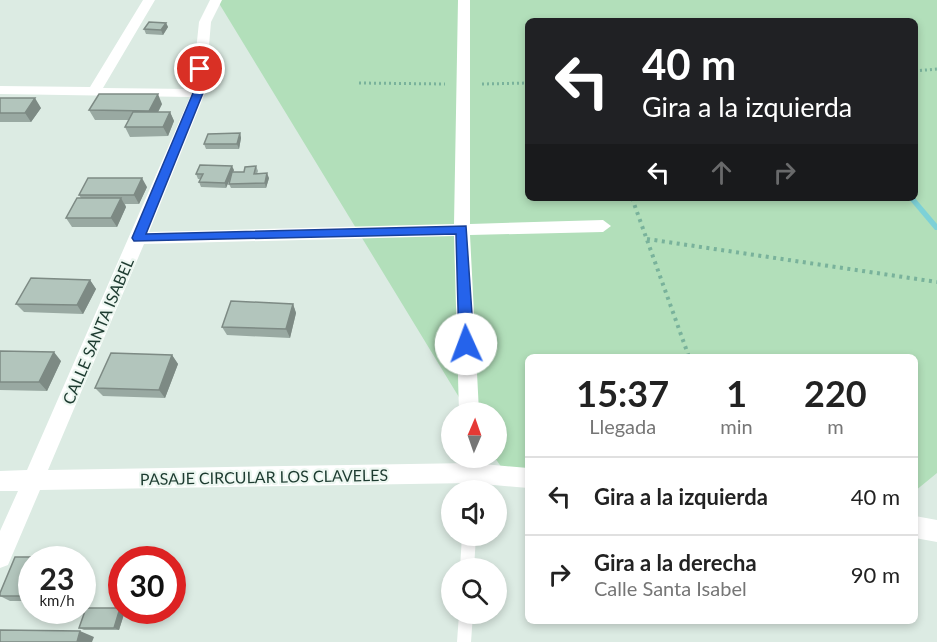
<!DOCTYPE html>
<html lang="es">
<style>
:root{--surface:#fff;--page:#f2f2f2;--text:#222;--muted:#767676;--line:#e0e0e0}
body{margin:0;font-family:Lato,sans-serif;background:var(--page);color:var(--text);height:100vh;display:flex;flex-direction:column;font-size:22px;white-space:nowrap}
*{box-sizing:border-box;margin:0}
p{font-size:20px;color:var(--muted)}
.icon{flex:none;width:33px;height:33px;fill:none;stroke:currentColor;stroke-width:2;stroke-linecap:round;stroke-linejoin:round}
.map{position:relative;flex:1;overflow:hidden}
.drawer{position:absolute;left:525px;top:354px;width:393px;height:270px;display:flex;flex-direction:column;background:var(--surface);border-radius:9px;box-shadow:0 3px 9px #0003}
.drawer>*{flex:none}
.banner{position:absolute;left:525px;top:18px;width:393px;height:183px;border-radius:9px;box-shadow:0 3px 9px #0003;background:#202124;color:#fff;overflow:hidden}
.needle{width:39px;rotate:2deg}
.tools{position:absolute;left:441px;top:402px;display:grid;gap:12px}
.tools a{display:grid;place-items:center;width:66px;height:66px;border-radius:50%;background:var(--surface);box-shadow:0 3px 9px #0003;font-size:30px}
.speed{position:absolute;left:18px;top:546px;display:flex;gap:12px;font-size:30px;font-weight:700;text-align:center}
.speed>*{display:grid;place-content:center;width:78px;height:78px;border-radius:50%;background:var(--surface);box-shadow:0 3px 9px #0003;line-height:1}
.speed small{font-size:15px;font-weight:400}
.speed .limit{border:9px solid #d22;background:#fff;color:#111}
.pin{position:absolute;display:grid;place-items:center;width:51px;height:51px;color:#fff;margin:-26px;border:3px solid #fff;border-radius:50%;box-shadow:0 2px 6px #0007}
.me{position:absolute;width:66px;margin:-33px;rotate:358deg;stroke-linejoin:round;filter:drop-shadow(0 0 4px #0008)}
.turn{display:flex;align-items:center;gap:21px;height:126px;padding:0 18px;font-size:27px}
.turn .icon{width:78px;height:78px;stroke-width:2.5}
.turn b{display:block;font-size:42px;line-height:51px}
.lanes{display:flex;align-items:center;height:57px;padding:0 18px;background:#0003;justify-content:center;gap:30px;direction:ltr}
.lanes .off{opacity:.35}
.eta{display:flex;justify-content:space-evenly;align-items:center;height:102px;text-align:center}
.eta b{font-size:36px;font-weight:700;line-height:42px}
ul{padding:0;list-style:none}
li{display:flex;align-items:center;gap:18px;height:78px;padding:0 18px;border-top:2px solid var(--line)}
li div{flex:1}
li b{display:block;font-size:22px}
li em{font-style:normal}
.map>svg:first-child{display:block}
</style>
<div class="map">
<svg width="937" height="642" viewBox="0 0 937 642">
<rect width="100%" height="100%" fill="#dcebe3"/>
<path fill="#b2dfba" fill-rule="evenodd" d="M217,0H937V473L915,491V357H528V476L502,468L495,458L496,412H468ZM528,21H915V198H528Z"/>
<g fill="none" stroke-linecap="round" stroke-linejoin="round">
<path fill="#7dd1d7" fill-rule="evenodd" d="M908,198H915L937,224V230H935Z"/>
<path stroke="#79b29b" stroke-width="3" stroke-dasharray="2 3" stroke-linecap="butt" d="M915,71L937,69
M359,83L445,84
M482,84L528,83"/>
<path stroke="#79b29b" stroke-width="4" stroke-dasharray="3 4.5" stroke-linecap="butt" d="M632,198L689,357
M647,239L937,282"/>
<path fill="#fff" fill-rule="evenodd" d="M472,467L476,469L478,473L477,490H465L468,469Z
M462,536H476L474,568H460Z
M459,614H473L471,642H457Z"/>
<path fill="#fff" fill-rule="evenodd" d="M143,0H155L103,88L192,89L199,22L210,0H222L211,22L205,93L149,232L454,224L458,0H470V224L603,220L611,226L603,232L470,235L479,412H459L454,236L144,244L48,470L472,463L528,468V488L472,483L40,490L8,565L0,568V531L18,491H0V471L27,470L190,97L0,94V86L90,87Z
M915,516L937,520V542L915,538Z"/>
</g>
<path fill="#99a9a2" d="M166,23L168,27L163,35L146,34L144,29Z
M0,98L41,108L31,122H0Z
M162,104L158,112H170L174,121L168,136L130,137L125,127L129,120H95L89,110Z
M240,133L241,138L239,149H206L204,144Z
M256,166L258,171L257,174L269,178L266,188H231L229,184L231,176L226,188L201,187L199,182L201,179H198L196,174L234,170L233,172H244Z
M147,187L139,204H125L126,207L117,227H72L66,218L81,198L79,195Z
M90,280L96,289L83,314L24,312L16,304Z
M293,304L296,313L290,338L227,335L222,327Z
M0,351L61,361L47,391L0,390Z
M172,355L178,364L165,398L103,396L95,388Z
M32,560V601H10L0,596V593Z
M122,609L125,611L119,630H84L79,628Z"/>
<path fill="#7d8a84" d="M166,23L168,27L163,35L161,30Z
M158,94L162,104L154,120L149,111Z
M35,98L41,108L31,122L25,113Z
M170,112L174,121L168,136L163,127Z
M240,133L241,138L239,149L237,144Z
M232,166L234,170L226,188L225,183Z
M267,173L269,178L266,188L265,183Z
M142,178L147,187L139,204L134,195Z
M121,198L126,207L117,227L111,218Z
M90,280L96,289L83,314L77,305Z
M293,304L296,313L290,338L286,329Z
M54,352L61,361L47,391L39,382Z
M172,355L178,364L165,398L159,390Z
M82,560L87,563L82,577Z
M120,608L122,610L125,611L119,630L114,628Z
M80,631L94,637L92,642H77Z"/>
<path fill="#b2c5bc" stroke="#7d8a84" stroke-width="1.5" d="M149,22L166,23L161,30L144,29Z
M99,94H158L149,111L89,110Z
M0,98H35L25,113H0Z
M133,112H170L163,127H125Z
M240,133L237,144H204L208,134Z
M200,165L232,166L225,183L199,182L203,174H196Z
M256,166L254,174L267,173L265,183L229,184L232,172H244L245,167Z
M88,178H142L134,195H79Z
M77,198H121L111,218H66Z
M31,278L90,280L77,305L16,304Z
M231,301L293,304L286,329L222,327Z
M0,351L54,352L39,382H0Z
M111,353L172,355L159,390L95,388Z
M15,557H78V560H32V596H0V593Z
M86,608H120L114,628H79Z
M0,630L80,631L77,642H0Z"/>
<path fill="#2563eb" stroke="#184099" stroke-width="1.5" d="M200,67L205,69L203,93L146,234L466,226L474,344L471,348L466,350L459,344L456,234L134,241L132,238L193,93L195,69Z"/>
<g text-anchor="middle" stroke-width="4.5" stroke-linejoin="round" paint-order="stroke">
<g font-size="16" fill="#1d3b30" stroke="#edf7f1">
<text transform="translate(98 331) rotate(-67)" y="6">CALLE SANTA ISABEL</text>
<text transform="translate(264 477) rotate(-1)" y="6">PASAJE CIRCULAR LOS CLAVELES</text>
</g>
</g>
</svg>
<div class="tools">
<a><svg class="needle" viewBox="-14 -14 28 28"><path d="M0-13l5 13h-10z" fill="#e53935"/><path d="M0 13l5-13h-10z" fill="#767676"/></svg></a>
<a><svg class="icon" aria-label="sound" viewBox="0 0 24 24"><path d="M4 9h4l5-4v14l-5-4H4zM17 9q2 3 0 6"/></svg></a>
<a><svg class="icon" aria-label="search" viewBox="0 0 24 24"><circle cx="10" cy="10" r="6"/><path d="M15 15l6 6"/></svg></a>
</div>
<div class="speed"><div>23<small>km/h</small></div><div class="limit">30</div></div>
<div class="pin" style="left:200px;top:69px;background:#d93025"><svg class="icon" aria-label="arrive" viewBox="0 0 24 24"><path d="M6 21V4h12l-3 4 3 4H6"/></svg></div>
<svg class="me" style="left:466px;top:344px" viewBox="-20 -20 40 40"><circle r="19" fill="#fff"/><path d="M0-13L10 11 0 6-10 11z" fill="#2563eb"/></svg>
<div class="banner">
<div class="turn"><svg class="icon" aria-label="left" viewBox="0 0 24 24"><path d="M17 20v-9H6M10 6l-5 5 5 5"/></svg><div><b>40 m</b>Gira a la izquierda</div></div>
<div class="lanes"><svg class="icon" aria-label="left" viewBox="0 0 24 24"><path d="M17 20v-9H6M10 6l-5 5 5 5"/></svg><svg class="icon off" aria-label="ahead" viewBox="0 0 24 24"><path d="M12 20V5M6 11l6-6 6 6"/></svg><svg class="icon off" aria-label="right" viewBox="0 0 24 24"><path d="M7 20v-9h11M14 6l5 5-5 5"/></svg></div>
</div>
<section class="drawer">
<div class="eta">
<div><b>15:37</b><p>Llegada</p></div>
<div><b>1</b><p>min</p></div>
<div><b>220</b><p>m</p></div>
</div>
<ul>
<li><svg class="icon" aria-label="left" viewBox="0 0 24 24"><path d="M17 20v-9H6M10 6l-5 5 5 5"/></svg><div><b>Gira a la izquierda</b></div><em>40 m</em></li>
<li><svg class="icon" aria-label="right" viewBox="0 0 24 24"><path d="M7 20v-9h11M14 6l5 5-5 5"/></svg><div><b>Gira a la derecha</b><p>Calle Santa Isabel</p></div><em>90 m</em></li>
</ul>
</section>
</div>
